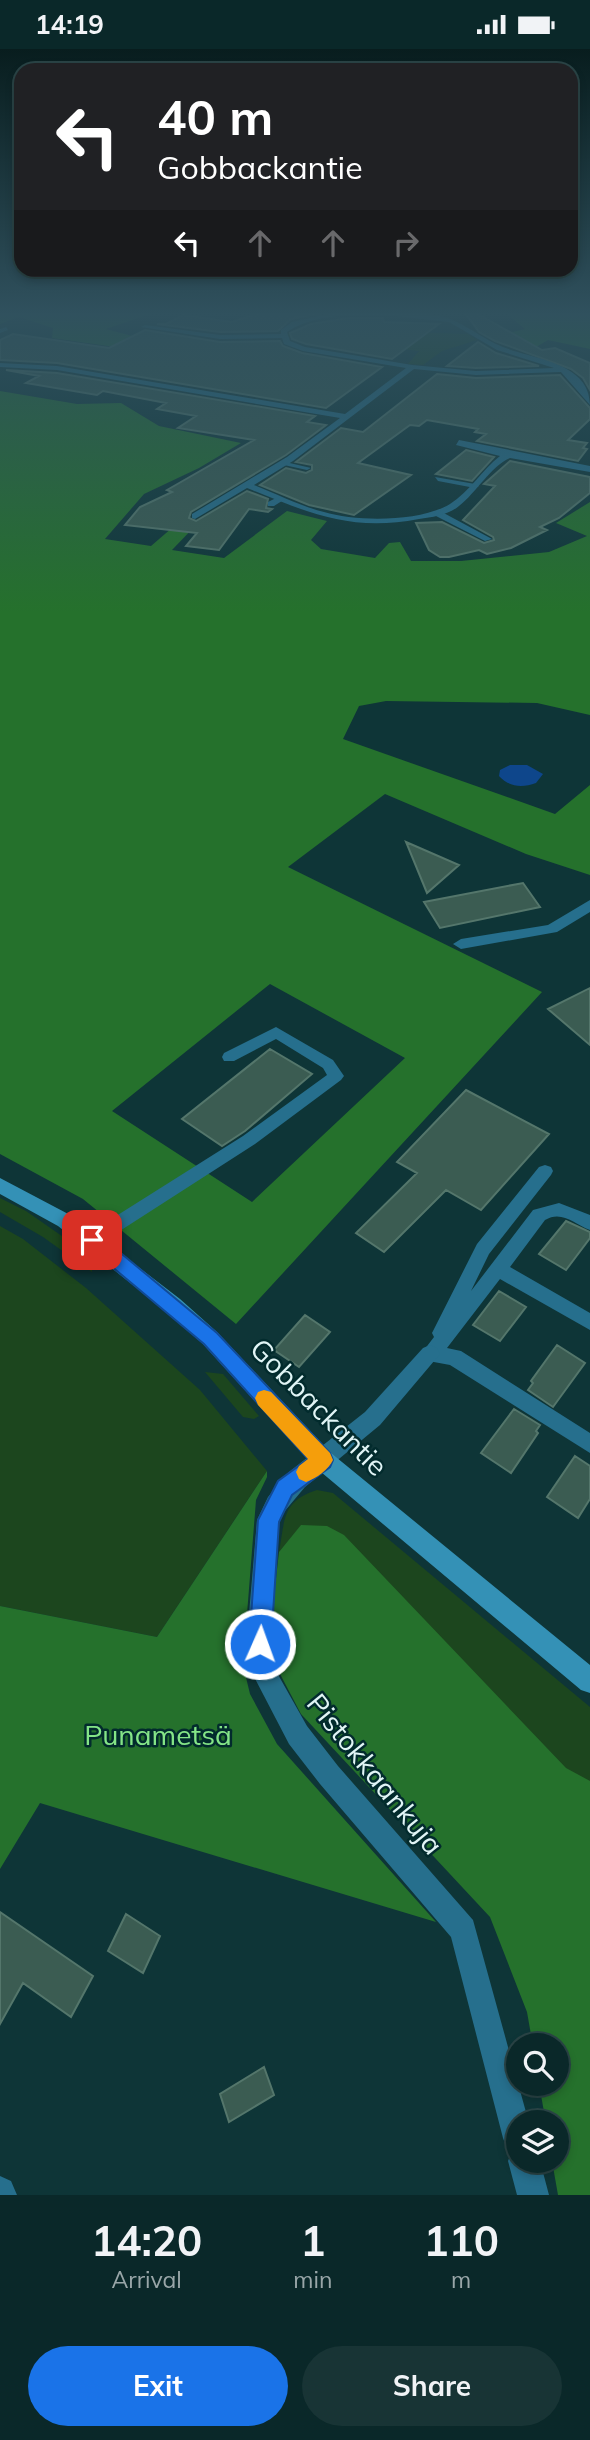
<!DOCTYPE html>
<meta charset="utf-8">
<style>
:root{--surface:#0a2829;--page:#183435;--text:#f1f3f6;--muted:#99a6a8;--line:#2a4446;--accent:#1a73e8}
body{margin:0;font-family:Mulish,sans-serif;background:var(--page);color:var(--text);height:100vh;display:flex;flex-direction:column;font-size:26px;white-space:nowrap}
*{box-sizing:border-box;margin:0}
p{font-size:23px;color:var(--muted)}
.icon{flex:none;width:38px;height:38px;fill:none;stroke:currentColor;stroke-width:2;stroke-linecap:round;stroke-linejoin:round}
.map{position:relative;height:2146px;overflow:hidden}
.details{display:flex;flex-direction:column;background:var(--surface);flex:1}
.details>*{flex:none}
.guide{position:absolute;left:14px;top:14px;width:564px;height:214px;border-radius:21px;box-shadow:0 4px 10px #0003,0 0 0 2px var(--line);background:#202124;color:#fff;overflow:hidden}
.controls{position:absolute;left:506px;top:1984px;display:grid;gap:14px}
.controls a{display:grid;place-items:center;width:63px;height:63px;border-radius:50%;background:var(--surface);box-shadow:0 4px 10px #0003,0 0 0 2px var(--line);font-size:35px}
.pin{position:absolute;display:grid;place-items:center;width:60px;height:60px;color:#fff;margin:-30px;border-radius:14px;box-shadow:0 4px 10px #0006}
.me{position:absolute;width:77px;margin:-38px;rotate:2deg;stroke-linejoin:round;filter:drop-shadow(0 0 5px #0008)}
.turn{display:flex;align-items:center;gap:24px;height:147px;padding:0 28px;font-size:32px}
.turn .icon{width:91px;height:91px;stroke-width:2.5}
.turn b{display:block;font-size:49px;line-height:60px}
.lanes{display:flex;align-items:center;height:66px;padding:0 28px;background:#0003;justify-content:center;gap:35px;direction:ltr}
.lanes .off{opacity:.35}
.eta{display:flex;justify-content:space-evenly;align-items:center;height:119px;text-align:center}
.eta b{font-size:42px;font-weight:700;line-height:49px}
.button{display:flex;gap:14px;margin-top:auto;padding:14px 28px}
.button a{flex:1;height:80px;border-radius:42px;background:var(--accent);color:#fff;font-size:28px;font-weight:700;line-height:80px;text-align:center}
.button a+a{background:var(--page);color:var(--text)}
.status{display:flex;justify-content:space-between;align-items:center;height:49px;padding:0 35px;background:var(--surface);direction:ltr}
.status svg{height:19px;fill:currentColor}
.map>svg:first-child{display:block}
</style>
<div class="status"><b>14:19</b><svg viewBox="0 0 49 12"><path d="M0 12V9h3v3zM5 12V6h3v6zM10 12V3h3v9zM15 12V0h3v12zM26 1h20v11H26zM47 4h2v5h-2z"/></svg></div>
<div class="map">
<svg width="590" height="2146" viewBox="0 0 590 2146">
<rect width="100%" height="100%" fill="#0e3537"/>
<path fill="#1c461e" d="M341,281L468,285L477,291L442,302L423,316L408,315L419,302L356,294L333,287L291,289L287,285Z
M0,1149L26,1162L92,1208V1223L43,1188L0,1163Z
M0,1177L23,1190L86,1239L200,1341L267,1422L157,1588L0,1557Z
M205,1323L223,1325L259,1367L254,1370L243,1368Z
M317,1441L333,1444L590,1658V1954L302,1476L279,1503C285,1470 282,1452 317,1441Z"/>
<path fill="#25712c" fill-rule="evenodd" d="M0,264H153L106,280L241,316L52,289L53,279L19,268L0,275Z
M506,264H590V300L548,291L531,301L495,287L525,280Z
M0,342L77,355L121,354L159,377L241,394L199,419L144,445L105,490L151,497L180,472L197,475L172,501L224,509L287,462L327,472L311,491L321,500L375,509L389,494L400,493L411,512H461L549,503L587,487L556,474L590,453V666L537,654L386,652L359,657L343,690L555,765L590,736V826L526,805L385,745L288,818L542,943L236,1275L83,1150L0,1105ZM270,935L405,1009L252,1153L112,1062Z
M267,1422V1428L256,1451L243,1616L250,1645L277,1695L436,1873L40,1754L0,1820V1557L157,1588Z
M301,1476L327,1477L344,1486L566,1719L590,1732V2146H558L552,2112H556V2074H546L539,2035H556V1997H533L527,1963L490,1868L301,1665L279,1623L271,1573L279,1503Z"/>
<path fill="#0e468b" d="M510,716H527L543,725L536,734C522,739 509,738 499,727L500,721Z"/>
<path fill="#3b5c52" stroke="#54766b" stroke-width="2" d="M259,264H320L291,270L278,282L220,283L157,275H166L183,266L232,273Z
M465,264H476L542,301L555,299L590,314V341L583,329L571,320L495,292L479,283Z
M348,269H383L384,273L439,275L392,310L306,295L292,290L290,284L311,275Z
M145,281L220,293L280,292L283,297L302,304L382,318L326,359L57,314L0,311V291L13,285L109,299Z
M478,293L496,304L539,317L476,319L447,317Z
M6,321L57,324L315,367L307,373L326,376L286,406L191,463L189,469L196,472L247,442L268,450L266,459L272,460L268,463L249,460L219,501L186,497L197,484L125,476L140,458L172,443L167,441L254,391L178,379L196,367L157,360L166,354L103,342L97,346L26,334L39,327Z
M437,325L476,329L560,326L590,359V370L568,391L587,394L583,399L587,400L578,412L477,392L486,385L475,383L478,380L427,371L419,377L410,376L358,414L411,426L354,466L309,456L260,436L286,419L306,424L312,421V416L296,413L341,379L363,383Z
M466,401L494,408L472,432L436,425Z
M510,412L590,428V444L559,469L540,478L547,481L511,499L487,505L479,501L449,508H440L429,501L416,474L442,473L484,494L494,491L493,488L463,471L495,437L484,435Z
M406,793L459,816L427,844Z
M523,834L540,858L440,879L424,853Z
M590,939V996L548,960Z
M270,1000L312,1025L245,1082L222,1097L182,1070Z
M466,1041L549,1085L481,1161L446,1141L384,1203L356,1184L417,1124L397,1113Z
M566,1172L590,1183V1189L566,1221L539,1205Z
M499,1242L526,1258L500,1292L473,1276Z
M305,1266L330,1283L299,1318L274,1301Z
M557,1296L585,1314L553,1358L528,1341L533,1334L531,1332Z
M514,1360L540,1376L536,1382L538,1384L511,1424L481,1404Z
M575,1407L590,1417V1450L578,1469L547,1448Z
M0,1863L93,1927L71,1968L23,1934L0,1975Z
M126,1865L160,1887L143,1924L108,1902Z
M264,2018L274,2046L229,2073L220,2045Z"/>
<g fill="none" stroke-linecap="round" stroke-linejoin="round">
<path fill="#266f8d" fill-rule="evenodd" d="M281,412L311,419L307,421L284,416Z
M435,428L475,435L479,437L475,439L438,432Z
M278,448L285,450L274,457H268V453Z
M434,462H440L492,490L485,492L434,466Z
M276,978L333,1011L344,1027L341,1031L255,1095L98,1196L92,1198L86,1196L83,1191L86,1186L243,1087L327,1026L323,1019L276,990L234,1012H224L222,1008L224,1004Z
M545,1116L551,1118L553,1122L551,1126L489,1205L471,1242L533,1161L559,1154L590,1166V1181C574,1175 562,1161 545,1171L510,1218L590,1264V1281L500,1230L447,1299L461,1302L590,1384V1404L450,1316L423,1311L421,1305L434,1288L432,1284L477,1195L539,1118Z"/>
<path fill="#266f8d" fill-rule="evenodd" d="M332,264C366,264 402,260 435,266C461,270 478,288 503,298C532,310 590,313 590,356L561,323L476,326L414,320L293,412L254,436C277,445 300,457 324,463C357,473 420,473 450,455C469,443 483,420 500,407L456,396L459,391L590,417V423L510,409C490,418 477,443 459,457C448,466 433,468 419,470C350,483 309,464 247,439L195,470L192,469V465L287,408L340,369L57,321L0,318V314L57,317L345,365L406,319L303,302L284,295L282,289L220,290L141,278L145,276L220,286L281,285V281L292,273ZM387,266L449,273L497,301L554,319L476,322L412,316L305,298L290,292L287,283C315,264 354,266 387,266Z
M6,278L8,281L0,284V280Z
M590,851V863L557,883L461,900L453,895L461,890L548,876Z
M430,1296L437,1299L440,1305L380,1376L305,1438L284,1463L279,1472L273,1565L276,1622L307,1677L338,1717L473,1871L529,2074H518V2112H540L549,2146H517L508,2112L512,2102L507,2100L503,2089L451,1888L320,1735L289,1695L252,1624L249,1565L257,1471L268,1448L289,1423L365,1363L423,1299Z
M0,2127L11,2132L17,2146H0Z"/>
<path fill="#3491b6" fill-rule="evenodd" d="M0,1129L72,1167L180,1250L217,1283L331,1404L590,1616V1644L581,1641L315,1418L203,1295L166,1262L58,1177L0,1145Z"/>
</g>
<linearGradient id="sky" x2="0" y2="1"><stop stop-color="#081d1e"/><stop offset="0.47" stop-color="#30515e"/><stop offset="1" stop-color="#30515e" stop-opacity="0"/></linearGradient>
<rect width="590" height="564" fill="url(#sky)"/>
<path fill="#1a73e8" stroke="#114b97" stroke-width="2" d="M92,1184L99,1186L217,1284L330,1404L333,1411L330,1418L292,1446L279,1473L271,1595L268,1603L260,1606L253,1603L249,1595L258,1471L278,1432L308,1410L204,1295L86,1196L84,1191L86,1186Z"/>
<path fill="#f59e0b" d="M264,1341L271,1343L330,1404L333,1411C328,1421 317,1429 306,1433L299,1430L296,1423L299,1417L308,1410L258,1356L255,1349L258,1343Z"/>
<g text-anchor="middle" stroke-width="5" stroke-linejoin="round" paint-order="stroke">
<g font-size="28" fill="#e1f5f6" stroke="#022b2d">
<text transform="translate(319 1358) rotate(45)" y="10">Gobbackantie</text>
<text transform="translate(375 1725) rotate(51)" y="10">Pistokkaankuja</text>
</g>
<g font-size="28" fill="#84e587" stroke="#022b2d">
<text x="158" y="1696">Punametsä</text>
</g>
</g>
</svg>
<div class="controls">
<a><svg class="icon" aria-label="search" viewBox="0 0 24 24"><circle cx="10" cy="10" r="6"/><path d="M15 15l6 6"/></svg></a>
<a><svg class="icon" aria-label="layers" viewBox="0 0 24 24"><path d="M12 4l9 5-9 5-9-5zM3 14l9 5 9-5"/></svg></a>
</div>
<div class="pin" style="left:92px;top:1191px;background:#d93025"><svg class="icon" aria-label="arrive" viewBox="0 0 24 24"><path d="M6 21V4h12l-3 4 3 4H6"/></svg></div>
<svg class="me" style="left:260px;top:1595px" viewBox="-20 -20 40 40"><circle r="17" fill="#1a73e8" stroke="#fff" stroke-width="3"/><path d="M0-11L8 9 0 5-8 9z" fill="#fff"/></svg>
<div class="guide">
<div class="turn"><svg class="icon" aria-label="left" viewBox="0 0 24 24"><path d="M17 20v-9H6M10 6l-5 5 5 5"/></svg><div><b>40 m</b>Gobbackantie</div></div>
<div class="lanes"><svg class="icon" aria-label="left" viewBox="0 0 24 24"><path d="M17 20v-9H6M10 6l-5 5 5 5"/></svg><svg class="icon off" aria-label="ahead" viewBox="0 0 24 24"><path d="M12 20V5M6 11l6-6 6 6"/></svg><svg class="icon off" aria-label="ahead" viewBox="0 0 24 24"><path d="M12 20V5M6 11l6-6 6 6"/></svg><svg class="icon off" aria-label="right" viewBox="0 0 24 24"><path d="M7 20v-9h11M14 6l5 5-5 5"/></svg></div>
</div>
</div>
<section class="details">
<div class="eta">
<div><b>14:20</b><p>Arrival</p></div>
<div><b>1</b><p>min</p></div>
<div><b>110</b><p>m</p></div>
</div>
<div class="button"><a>Exit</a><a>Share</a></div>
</section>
